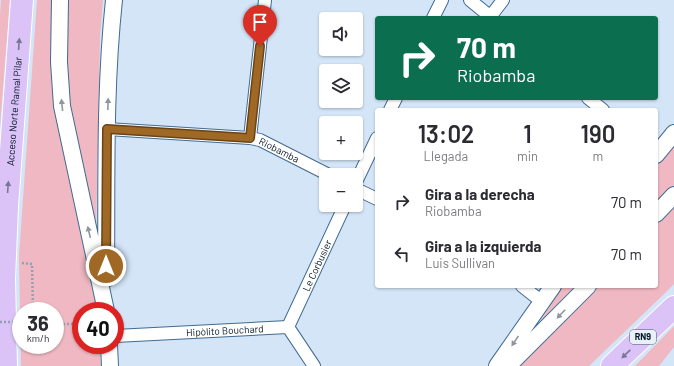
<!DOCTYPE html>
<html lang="es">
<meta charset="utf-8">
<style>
:root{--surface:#fff;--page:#f7f7f7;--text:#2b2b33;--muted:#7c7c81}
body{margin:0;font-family:Barlow,sans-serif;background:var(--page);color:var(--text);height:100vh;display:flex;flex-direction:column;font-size:15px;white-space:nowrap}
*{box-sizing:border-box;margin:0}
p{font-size:13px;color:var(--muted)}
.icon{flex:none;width:22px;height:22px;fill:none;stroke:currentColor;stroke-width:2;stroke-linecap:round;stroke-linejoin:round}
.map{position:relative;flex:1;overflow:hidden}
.drawer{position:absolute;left:375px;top:108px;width:283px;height:180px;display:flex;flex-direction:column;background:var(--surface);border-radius:4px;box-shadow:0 1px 3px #0004}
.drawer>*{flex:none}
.top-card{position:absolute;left:375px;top:16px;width:283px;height:84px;border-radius:4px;box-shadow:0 1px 3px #0004;background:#0b6e4f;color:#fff;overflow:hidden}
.tools{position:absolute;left:319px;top:12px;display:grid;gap:8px}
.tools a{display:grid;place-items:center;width:44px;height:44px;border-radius:4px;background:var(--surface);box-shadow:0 1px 3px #0004;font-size:20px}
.speed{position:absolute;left:12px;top:302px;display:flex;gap:8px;font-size:20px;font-weight:700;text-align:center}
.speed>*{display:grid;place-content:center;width:52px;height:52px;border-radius:50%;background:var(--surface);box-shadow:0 1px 3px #0004;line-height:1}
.speed small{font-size:10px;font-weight:400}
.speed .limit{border:6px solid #d22;background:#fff;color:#111}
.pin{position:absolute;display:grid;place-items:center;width:34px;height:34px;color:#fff;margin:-41px -17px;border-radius:50% 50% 50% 0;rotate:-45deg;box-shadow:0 0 4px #0007}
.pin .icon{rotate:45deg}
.me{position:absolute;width:44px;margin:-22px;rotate:0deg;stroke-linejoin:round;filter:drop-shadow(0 0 3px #0008)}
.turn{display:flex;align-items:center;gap:14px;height:84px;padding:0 16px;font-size:18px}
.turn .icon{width:52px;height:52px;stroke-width:2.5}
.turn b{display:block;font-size:28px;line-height:34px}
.eta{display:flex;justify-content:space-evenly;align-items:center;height:68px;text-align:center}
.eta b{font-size:24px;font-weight:600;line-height:28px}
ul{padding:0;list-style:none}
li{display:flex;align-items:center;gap:12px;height:52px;padding:0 16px}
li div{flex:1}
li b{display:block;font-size:15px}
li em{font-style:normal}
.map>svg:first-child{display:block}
</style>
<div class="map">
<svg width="674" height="366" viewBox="0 0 674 366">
<rect width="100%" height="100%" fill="#d3e5f7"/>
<path fill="#efb8c2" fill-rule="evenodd" d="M1,0H10L0,127V16Z
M37,0H55L98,311H81V345H99L101,366H21L19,256ZM21,311H55V345H21Z
M67,0H103L100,36L96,235L71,122L66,81Z
M674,144V187L656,205V165Z
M674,207V284L663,295L589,366H516L594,286H656V224Z
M563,286H576L532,334Z
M674,326V347L659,366H635Z"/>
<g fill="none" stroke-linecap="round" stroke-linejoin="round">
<g stroke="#416b91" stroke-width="14">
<g id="minor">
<path d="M470,0L492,18"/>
<path d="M490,17L503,0"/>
<path d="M433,18L442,0"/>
<path d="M588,98L603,110"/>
<path d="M390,110L396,98"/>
<path id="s1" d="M107,129L250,138L260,140L329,175"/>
<path d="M250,138L265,0"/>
<path d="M356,182L377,138"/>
<path d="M356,189L377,199"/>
<path d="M522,286L541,301"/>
<path id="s2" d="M288,327L345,205"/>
<path id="s3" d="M115,336L288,327L314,366"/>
</g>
</g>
<g stroke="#416b91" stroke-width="18">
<path id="tertiary" d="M60,0L59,62L62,106L106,311
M656,155L674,133
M656,214L674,195
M106,279C107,186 104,93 114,0
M109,345L110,366
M497,366L553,286
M508,366L588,286"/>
</g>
<g stroke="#fff" stroke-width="24">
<g id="motorway">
<path id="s4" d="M6,366L4,279L7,206L22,0"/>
<path d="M612,366L674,307"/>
</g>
</g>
<path stroke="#8fa1b2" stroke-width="2.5" stroke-dasharray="2 2" stroke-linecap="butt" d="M22,263L32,264L33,311
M55,324H81"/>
<use href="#minor" stroke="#fff" stroke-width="12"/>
<use href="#tertiary" stroke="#fff" stroke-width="16"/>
<use href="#motorway" stroke="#dbc2f7" stroke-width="22"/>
<path stroke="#8fa1b2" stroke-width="2.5" stroke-dasharray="2 2" stroke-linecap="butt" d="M0,322H21"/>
</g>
<defs><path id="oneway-solid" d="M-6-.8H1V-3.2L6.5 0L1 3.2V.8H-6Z"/></defs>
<g fill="#7b7699">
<use href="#oneway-solid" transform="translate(19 44) rotate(-86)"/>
<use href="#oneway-solid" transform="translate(8 187) rotate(-86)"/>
<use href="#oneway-solid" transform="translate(626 354) rotate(136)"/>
</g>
<g fill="#8f979e">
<use href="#oneway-solid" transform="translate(108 104) rotate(-88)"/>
<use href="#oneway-solid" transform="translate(62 105) rotate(-96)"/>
<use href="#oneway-solid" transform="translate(89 232) rotate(-103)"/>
<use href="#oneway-solid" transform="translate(561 314) rotate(134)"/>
<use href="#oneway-solid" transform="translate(515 341) rotate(124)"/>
</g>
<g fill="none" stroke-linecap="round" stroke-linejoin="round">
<g stroke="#684418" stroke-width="10">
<path id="route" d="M106,266L107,129L250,138L260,46"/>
</g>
<use href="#route" stroke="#a06825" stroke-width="7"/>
</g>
<g text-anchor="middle" stroke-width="3" stroke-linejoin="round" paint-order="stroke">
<rect fill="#e8f1fa" stroke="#4a5966" stroke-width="1" x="630" y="330" width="26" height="14" rx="3"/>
<g font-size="9" font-weight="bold" fill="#061827">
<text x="643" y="340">RN9</text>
</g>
<g font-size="10" fill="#061827" stroke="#e8f1fa">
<text dy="4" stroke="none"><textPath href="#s4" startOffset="255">Acceso Norte Ramal Pilar</textPath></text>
<text dy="4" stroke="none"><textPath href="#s1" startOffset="175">Riobamba</textPath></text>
<text dy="4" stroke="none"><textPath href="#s2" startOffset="68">Le Corbusier</textPath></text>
<text dy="4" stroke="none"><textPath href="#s3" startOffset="110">Hipòlito Bouchard</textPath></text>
</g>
</g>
</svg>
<div class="tools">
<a><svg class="icon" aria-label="sound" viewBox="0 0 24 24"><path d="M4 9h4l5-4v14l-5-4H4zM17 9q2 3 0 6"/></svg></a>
<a><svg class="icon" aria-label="layers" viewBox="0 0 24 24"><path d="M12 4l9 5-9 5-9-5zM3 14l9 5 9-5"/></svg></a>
<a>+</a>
<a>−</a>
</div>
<div class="speed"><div>36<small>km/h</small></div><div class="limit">40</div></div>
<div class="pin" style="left:260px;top:46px;background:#d93025"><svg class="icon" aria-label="arrive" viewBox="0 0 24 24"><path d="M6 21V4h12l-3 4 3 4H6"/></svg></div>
<svg class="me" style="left:106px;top:266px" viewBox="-20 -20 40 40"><circle r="17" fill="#a06825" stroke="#fff" stroke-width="3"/><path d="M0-11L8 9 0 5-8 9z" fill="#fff"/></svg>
<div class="top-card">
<div class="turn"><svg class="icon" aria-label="right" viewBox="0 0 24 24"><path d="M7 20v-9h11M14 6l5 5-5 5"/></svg><div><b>70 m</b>Riobamba</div></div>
</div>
<section class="drawer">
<div class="eta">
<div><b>13:02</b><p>Llegada</p></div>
<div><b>1</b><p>min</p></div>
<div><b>190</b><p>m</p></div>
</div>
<ul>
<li><svg class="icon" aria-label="right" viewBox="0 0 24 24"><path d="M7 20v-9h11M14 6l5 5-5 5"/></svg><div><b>Gira a la derecha</b><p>Riobamba</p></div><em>70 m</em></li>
<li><svg class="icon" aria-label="left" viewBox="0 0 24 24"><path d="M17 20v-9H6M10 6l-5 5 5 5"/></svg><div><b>Gira a la izquierda</b><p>Luis Sullivan</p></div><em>70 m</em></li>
</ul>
</section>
</div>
